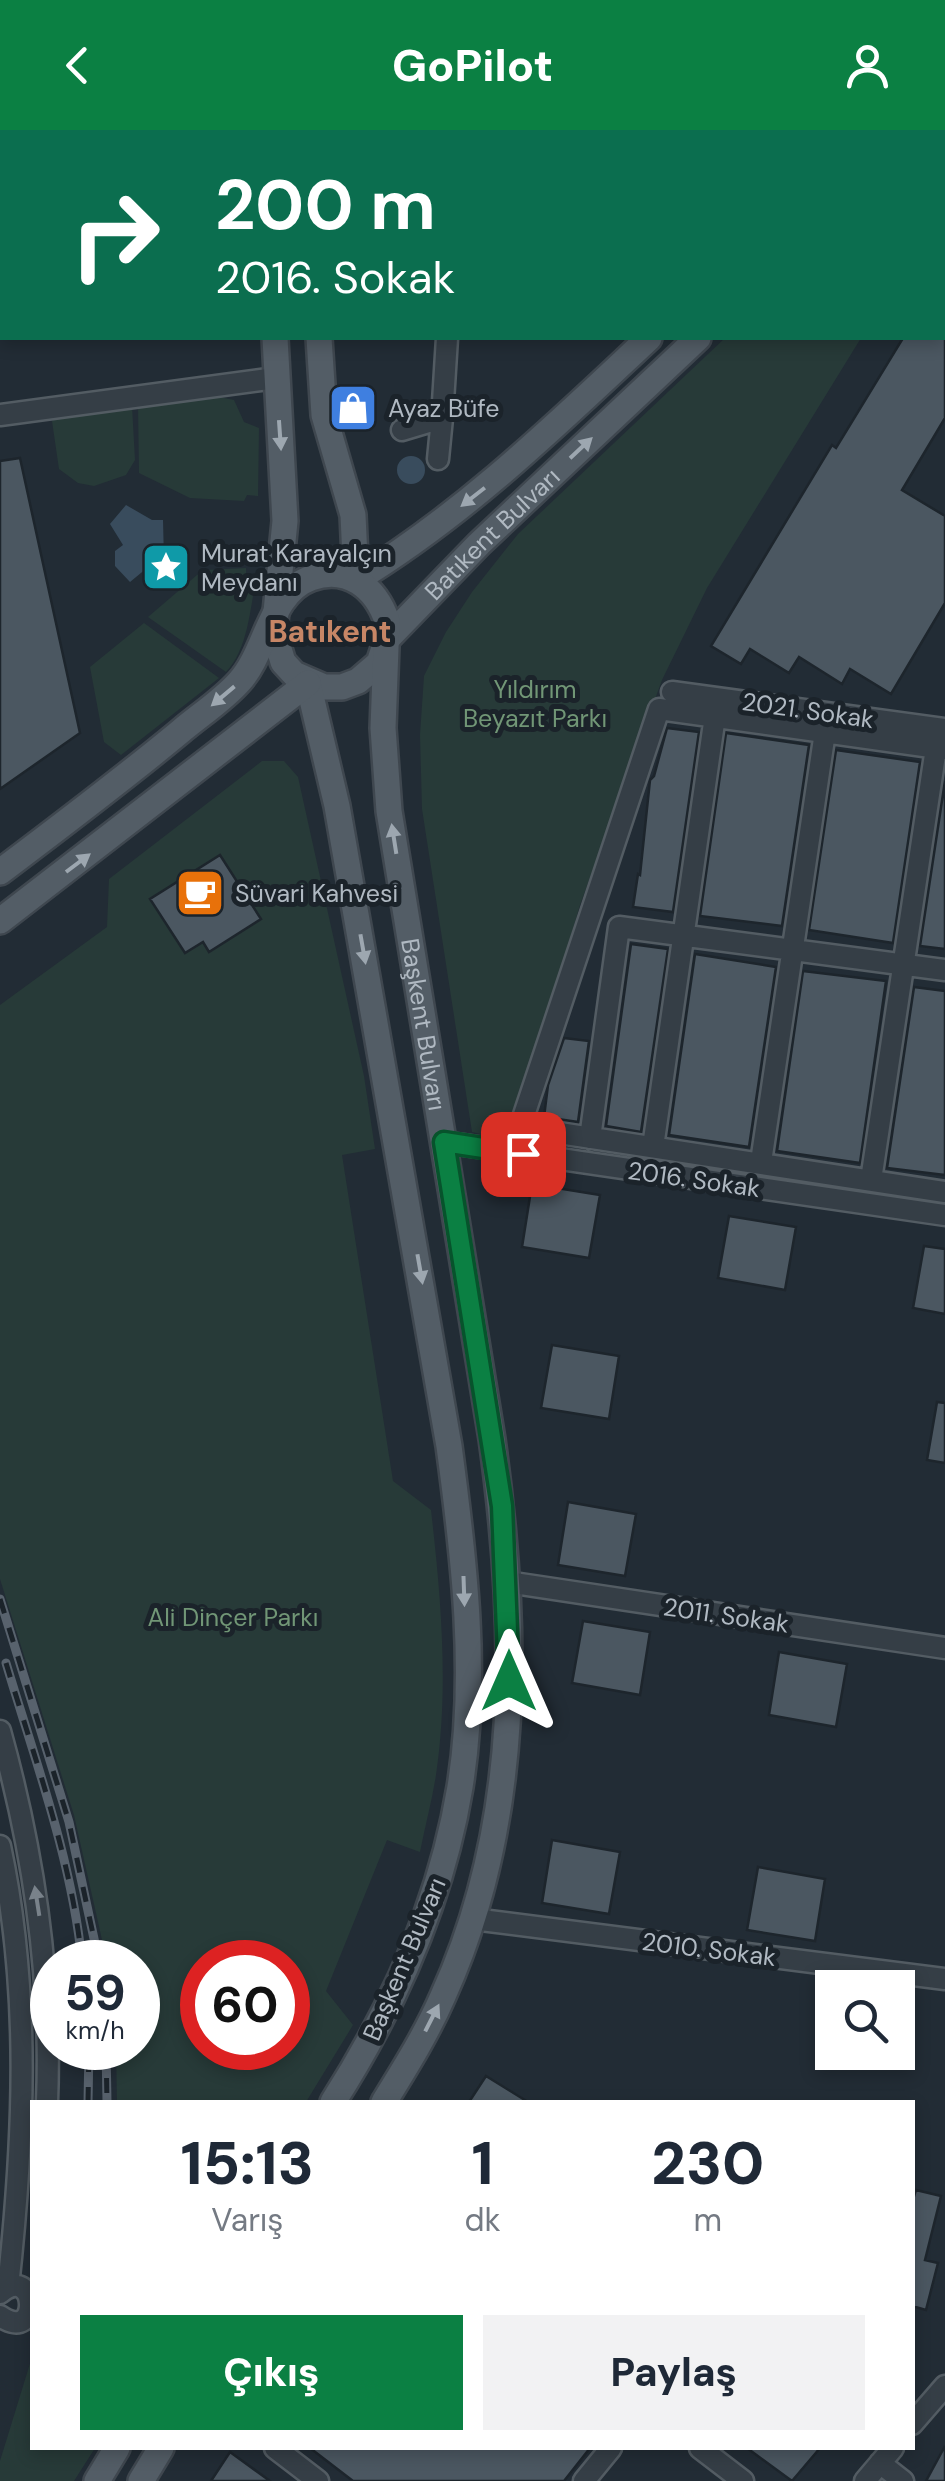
<!DOCTYPE html>
<html lang="tr">
<meta charset="utf-8">
<style>
:root{--surface:#fff;--page:#f2f2f3;--text:#1f2937;--muted:#747a83;--accent:#0b8043}
body{margin:0;font-family:"DM Sans",sans-serif;background:var(--page);color:var(--text);height:100vh;display:flex;flex-direction:column;font-size:38px;white-space:nowrap}
*{box-sizing:border-box;margin:0}
p{font-size:32px;color:var(--muted)}
.icon{flex:none;width:55px;height:55px;fill:none;stroke:currentColor;stroke-width:2;stroke-linecap:round;stroke-linejoin:round}
.map{position:relative;flex:1;overflow:hidden}
.drawer{position:absolute;left:30px;top:1970px;width:885px;height:350px;display:flex;flex-direction:column;background:var(--surface);border-radius:0px;box-shadow:0 5px 15px #0003}
.drawer>*{flex:none}
.guide{position:absolute;left:0px;top:0px;width:945px;height:210px;box-shadow:0 5px 15px #0003;background:#0b6e4f;color:#fff;overflow:hidden}
.controls{position:absolute;left:815px;top:1840px;display:grid;gap:20px}
.controls a{display:grid;place-items:center;width:100px;height:100px;border-radius:0px;background:var(--surface);box-shadow:0 5px 15px #0003;font-size:50px}
.speed{position:absolute;left:30px;top:1810px;display:flex;gap:20px;font-size:50px;font-weight:700;text-align:center}
.speed>*{display:grid;place-content:center;width:130px;height:130px;border-radius:50%;background:var(--surface);box-shadow:0 5px 15px #0003;line-height:1}
.speed small{font-size:25px;font-weight:400}
.speed .limit{border:15px solid #d22;background:#fff;color:#111}
.pin{position:absolute;display:grid;place-items:center;width:85px;height:85px;color:#fff;margin:-42px;border-radius:20px;box-shadow:0 5px 15px #0006}
.me{position:absolute;width:110px;margin:-55px;rotate:0deg;stroke-linejoin:round;filter:drop-shadow(0 0 8px #0008)}
.turn{display:flex;align-items:center;gap:35px;height:210px;padding:0 50px;font-size:45px}
.turn .icon{width:130px;height:130px;stroke-width:2.5}
.turn b{display:block;font-size:70px;line-height:85px}
.eta{display:flex;justify-content:space-evenly;align-items:center;height:170px;text-align:center}
.eta b{font-size:60px;font-weight:800;line-height:70px}
.primary-button{display:flex;gap:20px;margin-top:auto;padding:20px 50px}
.primary-button a{flex:1;height:115px;border-radius:0px;background:var(--accent);color:#fff;font-size:40px;font-weight:800;line-height:115px;text-align:center}
.primary-button a+a{background:var(--page);color:var(--text)}
header{display:flex;justify-content:space-between;align-items:center;height:130px;padding:0 50px;background:var(--accent);color:#fff;font-size:45px;font-weight:800}
.map>svg:first-child{display:block}
</style>
<header><svg class="icon" aria-label="back" viewBox="0 0 24 24"><path d="M15 5l-7 7 7 7"/></svg>GoPilot<svg class="icon" aria-label="person" viewBox="0 0 24 24"><circle cx="12" cy="8" r="4"/><path d="M4 21q1-7 8-7t8 7"/></svg></header>
<div class="map">
<svg width="945" height="2351" viewBox="0 0 945 2351">
<rect width="100%" height="100%" fill="#222c35"/>
<path fill="#273a38" fill-rule="evenodd" d="M725,208H861L707,458L662,550L580,775L510,1011L472,1002L422,679L420,605L424,546L446,502L472,462L518,404Z
M209,265L234,270L244,292L259,298L258,366L247,365L244,371L190,368L139,343L138,275Z
M132,276L135,330L126,345L94,356L78,353L59,339L52,291L56,286Z
M246,438V448L256,449C250,479 248,519 226,542L148,487L197,445L206,440Z
M144,493L219,548L121,625L104,612L90,537Z
M262,631H284L298,647L364,946L375,1019L342,1025L393,1351L431,1380C441,1467 449,1558 436,1645C432,1671 425,1696 420,1722L387,1710L326,1861L353,1895L306,1972H117L116,1918H138V1832H107L74,1685L0,1449V875L107,797L109,749ZM202,1832H288V1918H202Z
M32,2227V2318H95L74,2351H0V2331Z"/>
<path fill="#394c5d" d="M397 340a14 14 0 1 1 28 0a14 14 0 1 1-28 0Z
M126,375L152,390H163L164,430L153,433L130,452L115,436V421L123,415L110,394Z"/>
<path fill="#4b5761" stroke="#1d252c" stroke-width="2.5" d="M903,208H945V288L902,360L945,386V473L891,564L850,539L842,554L799,527L789,543L750,519L741,534L711,516L832,315L836,318Z
M20,328L80,603L0,659V331Z
M667,598L699,602L673,782L633,777L638,744L640,745L650,650L654,646Z
M726,603L809,615L782,796L700,786Z
M836,620L920,632L893,813L809,800Z
M945,651V819L920,816Z
M220,725L261,789L209,822L203,812L185,823L150,769Z
M631,814L668,819L641,1002L606,996Z
M695,824L776,837L749,1017L669,1005Z
M803,841L886,851L860,1033L777,1021Z
M914,857L945,861V1045L887,1038Z
M564,908L589,911L578,992L544,987L548,955Z
M532,1054L600,1065L589,1128L522,1117Z
M729,1086L796,1097L785,1160L718,1148Z
M924,1116L945,1119V1184L913,1178Z
M552,1215L619,1226L609,1289L541,1278Z
M937,1272L945,1273V1333L927,1330Z
M568,1372L636,1384L625,1446L558,1435Z
M583,1491L650,1502L640,1565L572,1553Z
M779,1522L847,1534L836,1597L769,1585Z
M552,1710L620,1722L609,1784L542,1773Z
M758,1737L825,1749L815,1811L747,1800Z
M486,1946L528,1972H469Z
M916,2060L941,2066L925,2130L938,2133L926,2180L912,2176V2073Z
M945,2316V2351H926Z
M310,2318H590L564,2351H353Z
M747,2318H820L792,2351Z
M230,2322L270,2351H211Z"/>
<g fill="none" stroke-linecap="round" stroke-linejoin="round">
<g stroke="#535c63" stroke-width="25">
<path id="minor" d="M371,0L372,2
M73,2L76,0
M0,285L276,248
M402,300L442,288L447,208
M438,329L442,288
M672,562L945,599
M945,619L659,579L520,997L945,1062
M590,1008L619,797L945,840
M443,1012L945,1085
M653,1017L715,586
M761,1032L825,602
M871,1050L936,618
M507,1452L945,1518
M0,1601C34,1723 52,1846 47,1972
M0,1716C31,1862 24,2010 8,2157
M473,1789L945,1849
M0,2163C38,2132 42,2215 0,2186
M912,2294L945,2256
M275,2318L318,2351
M700,2318L743,2351
M880,2333L903,2351
M584,2351L611,2318
M865,2351L893,2318"/>
</g>
<g stroke="#3f474f" stroke-width="30">
<g id="major">
<path d="M270,0V2"/>
<path d="M308,0V2"/>
<path d="M866,2L869,0"/>
<path d="M915,2L918,0"/>
<path id="s1" d="M275,208L285,391L274,502L283,532L294,544L324,557H342L358,551L379,533L387,509L479,414L698,208"/>
<path d="M319,208L324,285L353,385L356,450"/>
<path d="M356,450C466,383 556,295 649,208"/>
<path d="M308,553L337,676L449,1316C464,1427 478,1546 460,1657C441,1772 395,1875 333,1972"/>
<path id="s2" d="M0,742C61,696 122,650 181,601C200,585 223,570 239,552C267,522 269,463 311,448C348,435 376,458 387,491L383,598L389,681L492,1309C518,1496 523,1690 443,1866C427,1903 405,1938 384,1972"/>
<path d="M0,791L308,553"/>
<path d="M97,2351L117,2318"/>
<path d="M141,2351L161,2318"/>
</g>
</g>
<use href="#minor" stroke="#353e46" stroke-width="20"/>
<use href="#major" stroke="#535d66" stroke-width="25"/>
<g stroke="#58626d" stroke-width="9">
<path id="rail" d="M0,1469L69,1692L99,1832
M6,1533C35,1630 72,1730 82,1832
M106,1918L107,1972
M88,1972L89,1918"/>
</g>
<use href="#rail" stroke="#1b232a" stroke-width="5" stroke-dasharray="15" stroke-linecap="butt"/>
</g>
<defs><path id="oneway-solid" d="M-6-.8H1V-3.2L6.5 0L1 3.2V.8H-6Z" transform="scale(2.5)"/></defs>
<g fill="#9da7b0">
<use href="#oneway-solid" transform="translate(280 305) rotate(86)"/>
<use href="#oneway-solid" transform="translate(581 318) rotate(-43)"/>
<use href="#oneway-solid" transform="translate(473 367) rotate(142)"/>
<use href="#oneway-solid" transform="translate(223 566) rotate(140)"/>
<use href="#oneway-solid" transform="translate(394 709) rotate(-99)"/>
<use href="#oneway-solid" transform="translate(78 733) rotate(-37)"/>
<use href="#oneway-solid" transform="translate(363 819) rotate(80)"/>
<use href="#oneway-solid" transform="translate(420 1139) rotate(80)"/>
<use href="#oneway-solid" transform="translate(464 1461) rotate(88)"/>
<use href="#oneway-solid" transform="translate(432 1888) rotate(-63)"/>
</g>
<use fill="#79828a" href="#oneway-solid" transform="translate(37 1771) rotate(-99)"/>
<g fill="none" stroke-linecap="round" stroke-linejoin="round">
<g stroke="#07532c" stroke-width="25">
<path id="route" d="M509,1551L502,1376L444,1012L523,1024"/>
</g>
<use href="#route" stroke="#0b8043" stroke-width="18"/>
</g>
<defs>
<g id="shop-square" transform="scale(2.5)"><rect x="-9" y="-9" width="18" height="18" rx="4" fill="#3f7fe0" stroke="#1b232a"/><path d="M-5-2.5h2.3a2.7 3.5 0 0 1 5.4 0H5L5.5 6h-11ZM-1.5-2.5h3a1.5 2.3 0 0 0-3 0Z" fill="#fff"/></g>
<g id="sight-square" transform="scale(2.5)"><rect x="-9" y="-9" width="18" height="18" rx="4" fill="#0f9aa8" stroke="#1b232a"/><path d="M0-6L1.8-2.2L6-1.7L2.9 1.2L3.7 5.4L0 3.3L-3.7 5.4L-2.9 1.2L-6-1.7L-1.8-2.2Z" fill="#fff"/></g>
<g id="cafe-square" transform="scale(2.5)"><rect x="-9" y="-9" width="18" height="18" rx="4" fill="#e8710a" stroke="#1b232a"/><path d="M-5.5-4.5H6V0H3Q3 3.5 0 3.5H-2.5Q-5.5 3.5-5.5 0ZM3-3.2v2h1.7v-2ZM-6 4.5H4V6H-6Z" fill="#fff"/></g>
</defs>
<g fill-rule="evenodd">
<use href="#shop-square" x="353" y="278"/>
<use href="#sight-square" x="166" y="437"/>
<use href="#cafe-square" x="200" y="763"/>
</g>
<g text-anchor="middle" stroke-width="10" stroke-linejoin="round" paint-order="stroke">
<g font-size="25" fill="#b0b9c2" stroke="#1b232a" text-anchor="start">
<text x="388" y="287">Ayaz Büfe</text>
<text x="201" y="432">Murat Karayalçın<tspan x="201" dy="29">Meydanı</tspan></text>
<text x="235" y="772">Süvari Kahvesi</text>
</g>
<g font-size="25" fill="#b0b9c2" stroke="#1b232a">
<text dy="9" stroke="none"><textPath href="#s1" startOffset="612">Batıkent Bulvarı</textPath></text>
<text transform="translate(808 580) rotate(8)" y="9">2021. Sokak</text>
<text dy="9" stroke="none"><textPath href="#s2" startOffset="940">Başkent Bulvarı</textPath></text>
<text transform="translate(694 1049) rotate(8)" y="9">2016. Sokak</text>
<text transform="translate(726 1485) rotate(8)" y="9">2011. Sokak</text>
<text transform="translate(709 1819) rotate(7)" y="9">2010. Sokak</text>
<text transform="translate(404 1829) rotate(-67)" y="9">Başkent Bulvarı</text>
</g>
<g font-size="25" fill="#719676" stroke="#1b232a">
<text x="535" y="568">Yıldırım<tspan x="535" dy="29">Beyazıt Parkı</tspan></text>
<text x="233" y="1496">Ali Dinçer Parkı</text>
</g>
<g font-size="30" font-weight="bold" fill="#c78666" stroke="#1b232a">
<text x="330" y="512">Batıkent</text>
</g>
</g>
</svg>
<div class="controls">
<a><svg class="icon" aria-label="search" viewBox="0 0 24 24"><circle cx="10" cy="10" r="6"/><path d="M15 15l6 6"/></svg></a>
</div>
<div class="speed"><div>59<small>km/h</small></div><div class="limit">60</div></div>
<div class="pin" style="left:523px;top:1024px;background:#d93025"><svg class="icon" aria-label="arrive" viewBox="0 0 24 24"><path d="M6 21V4h12l-3 4 3 4H6"/></svg></div>
<svg class="me" style="left:509px;top:1551px" viewBox="-20 -20 40 40"><path d="M0-17L14 15 0 8-14 15z" fill="#0b8043" stroke="#fff" stroke-width="4"/></svg>
<div class="guide">
<div class="turn"><svg class="icon" aria-label="right" viewBox="0 0 24 24"><path d="M7 20v-9h11M14 6l5 5-5 5"/></svg><div><b>200 m</b>2016. Sokak</div></div>
</div>
<section class="drawer">
<div class="eta">
<div><b>15:13</b><p>Varış</p></div>
<div><b>1</b><p>dk</p></div>
<div><b>230</b><p>m</p></div>
</div>
<div class="primary-button"><a>Çıkış</a><a>Paylaş</a></div>
</section>
</div>
